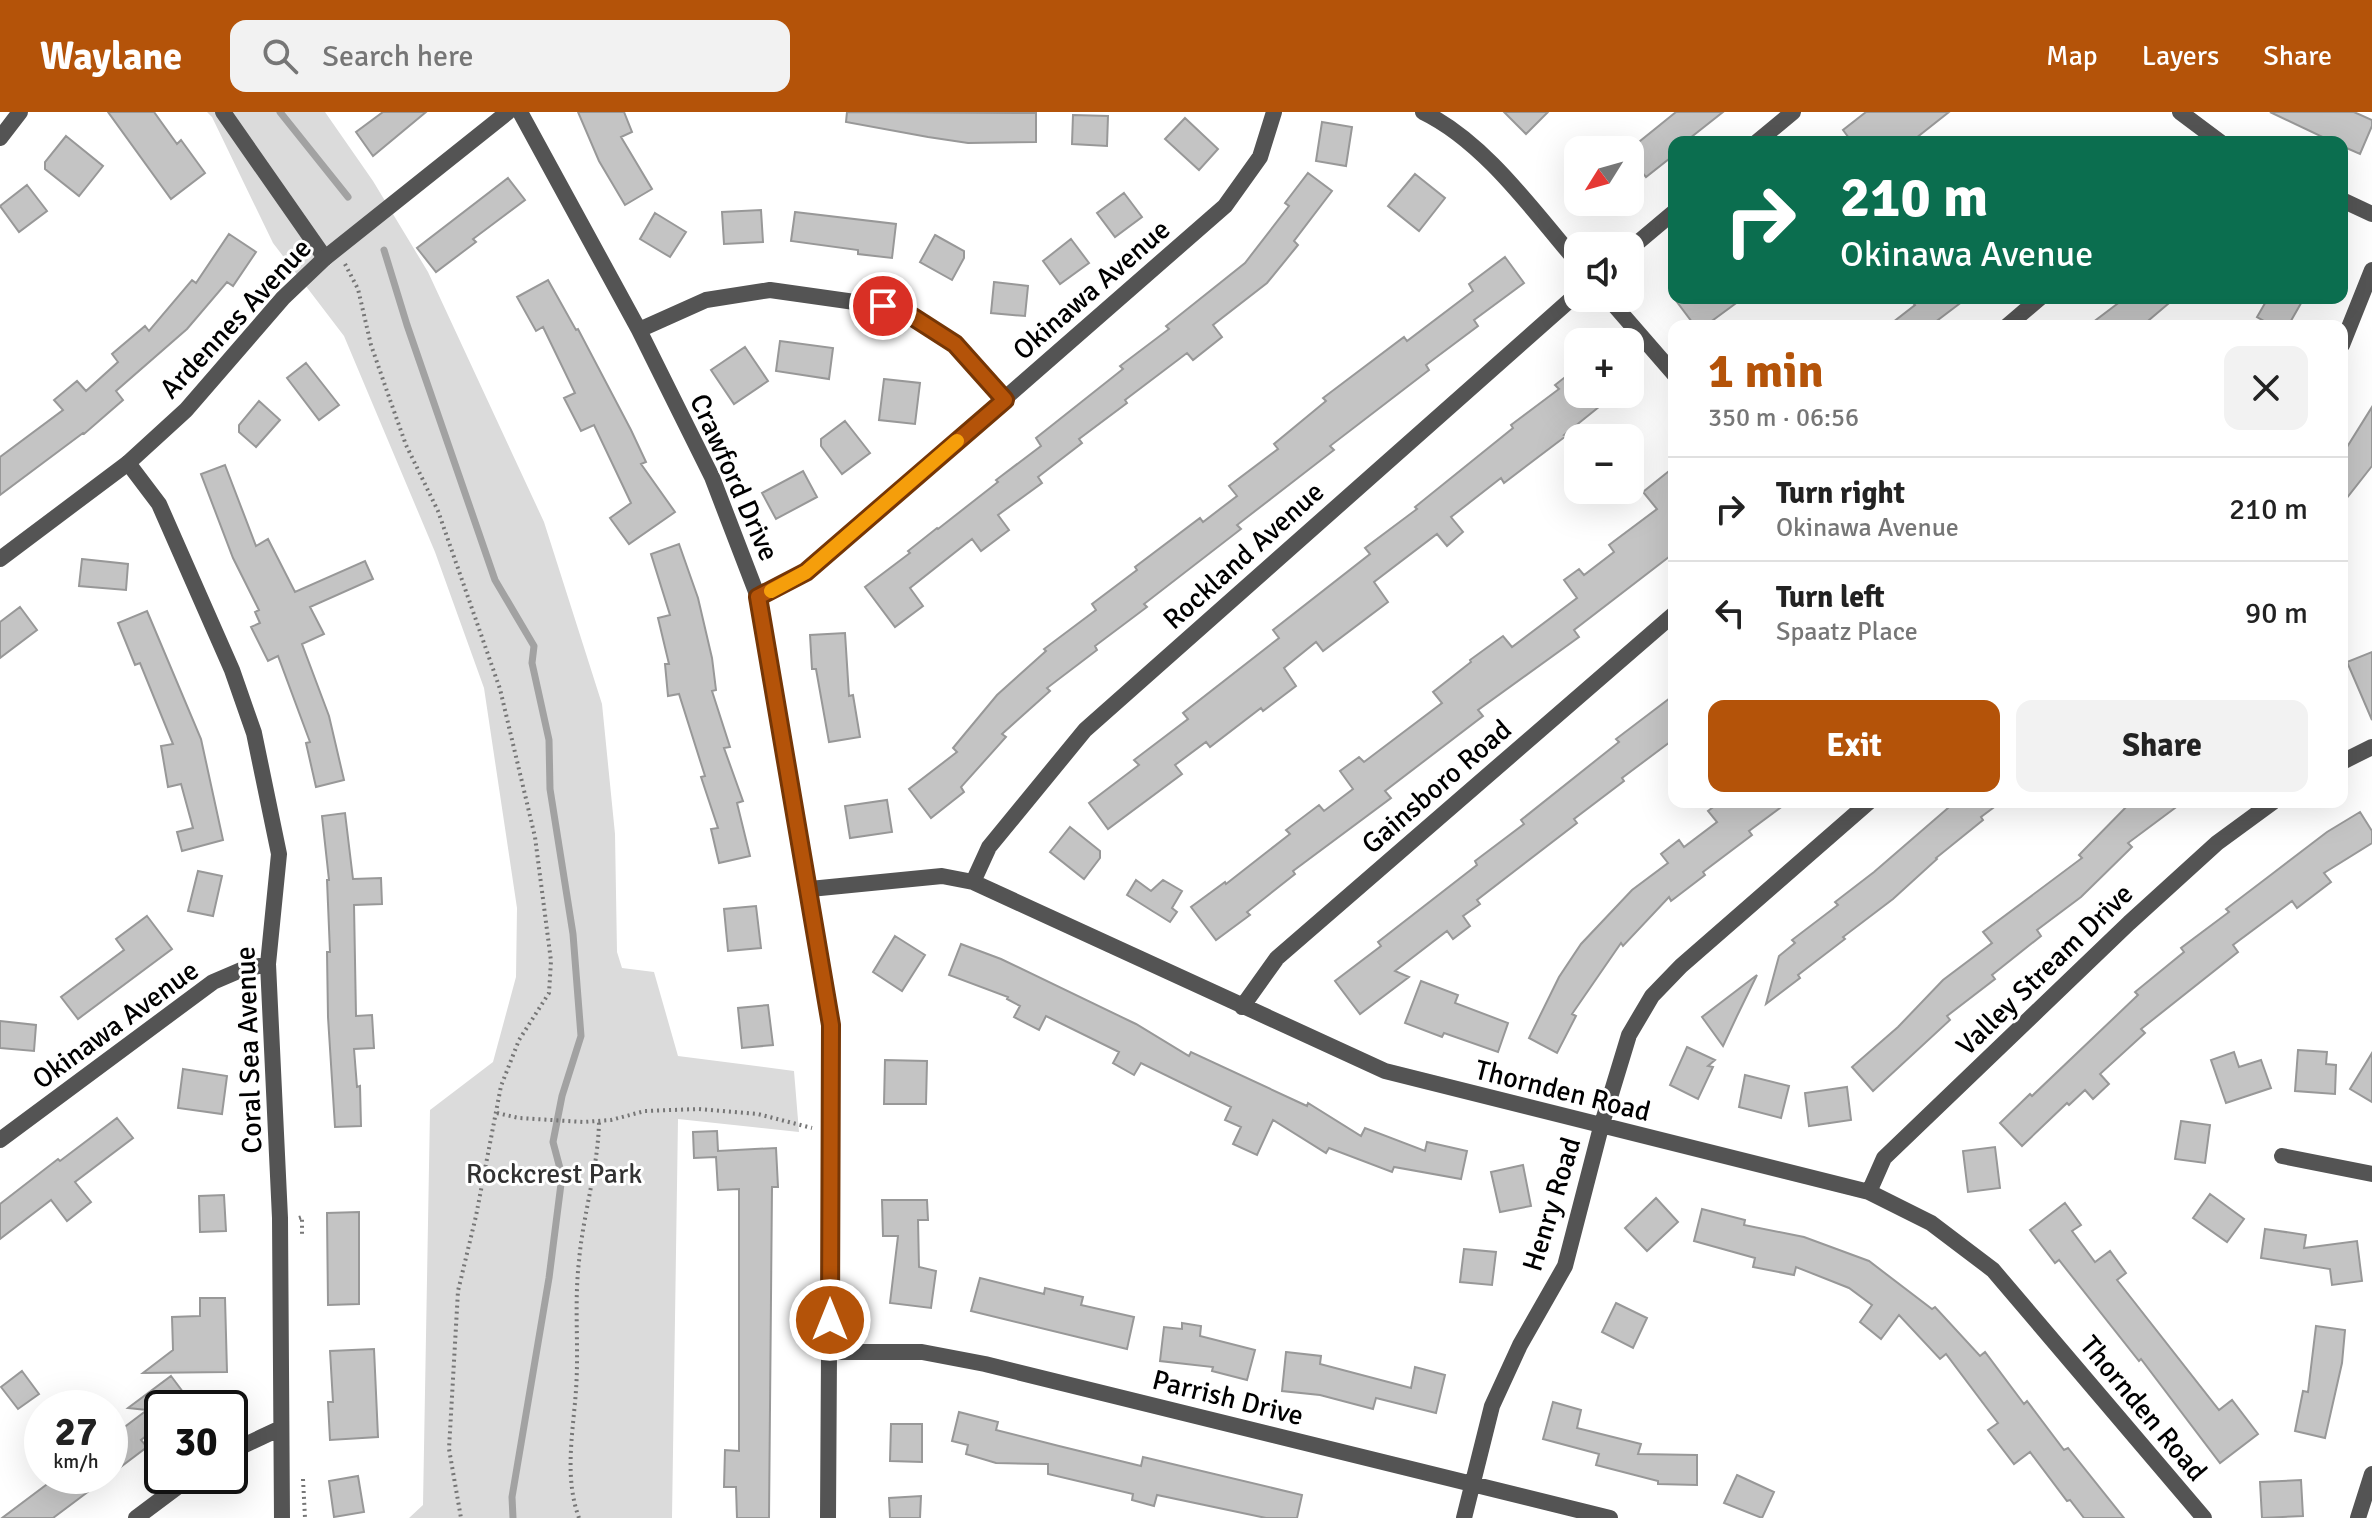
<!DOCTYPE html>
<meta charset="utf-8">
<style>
:root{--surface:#fff;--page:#f2f2f2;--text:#222;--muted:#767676;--line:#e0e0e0;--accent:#b45309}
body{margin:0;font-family:Signika,sans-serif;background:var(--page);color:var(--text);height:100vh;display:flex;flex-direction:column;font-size:30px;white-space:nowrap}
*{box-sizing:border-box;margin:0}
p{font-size:26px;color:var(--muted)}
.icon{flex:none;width:44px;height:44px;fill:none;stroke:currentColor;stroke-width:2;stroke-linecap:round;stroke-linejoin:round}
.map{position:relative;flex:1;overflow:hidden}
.drawer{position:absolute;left:1668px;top:208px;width:680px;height:488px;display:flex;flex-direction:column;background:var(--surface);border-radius:16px;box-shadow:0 8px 32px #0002}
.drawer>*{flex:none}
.top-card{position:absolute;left:1668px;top:24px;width:680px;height:168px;border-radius:16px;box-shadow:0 8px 32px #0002;background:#0b6e4f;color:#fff;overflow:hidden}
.needle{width:52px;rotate:233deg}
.controls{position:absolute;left:1564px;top:24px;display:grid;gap:16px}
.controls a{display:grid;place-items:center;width:80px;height:80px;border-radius:16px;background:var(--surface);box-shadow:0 8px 32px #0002;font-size:40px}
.speed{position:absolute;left:24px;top:1278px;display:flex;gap:16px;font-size:40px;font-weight:700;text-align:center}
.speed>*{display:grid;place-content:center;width:104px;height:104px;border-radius:50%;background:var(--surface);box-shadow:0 8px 32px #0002;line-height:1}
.speed small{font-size:20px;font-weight:400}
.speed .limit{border:4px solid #111;border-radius:12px;background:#fff;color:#111}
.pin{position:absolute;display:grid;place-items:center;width:68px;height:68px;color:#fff;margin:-34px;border:4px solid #fff;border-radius:50%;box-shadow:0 2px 8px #0007}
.me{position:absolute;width:88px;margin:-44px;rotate:0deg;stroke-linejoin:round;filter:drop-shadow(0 0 6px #0008)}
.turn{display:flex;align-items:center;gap:28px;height:168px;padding:0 40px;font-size:36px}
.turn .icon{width:104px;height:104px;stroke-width:2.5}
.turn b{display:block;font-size:56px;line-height:68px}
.round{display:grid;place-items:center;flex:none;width:84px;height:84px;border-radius:16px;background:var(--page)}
.headline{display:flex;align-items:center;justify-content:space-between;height:136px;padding:0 40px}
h1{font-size:48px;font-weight:800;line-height:60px;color:var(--accent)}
.button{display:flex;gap:16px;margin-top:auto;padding:16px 40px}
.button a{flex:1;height:92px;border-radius:16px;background:var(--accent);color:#fff;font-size:32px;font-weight:800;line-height:92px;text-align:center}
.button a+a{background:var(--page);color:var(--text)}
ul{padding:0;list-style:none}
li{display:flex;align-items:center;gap:24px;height:104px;padding:0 40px;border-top:2px solid var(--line)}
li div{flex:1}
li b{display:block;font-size:30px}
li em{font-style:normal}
header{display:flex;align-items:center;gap:48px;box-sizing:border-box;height:112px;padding:0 40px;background:var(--accent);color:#fff}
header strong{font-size:38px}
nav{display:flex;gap:44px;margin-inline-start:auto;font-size:28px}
.search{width:560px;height:72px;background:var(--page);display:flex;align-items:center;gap:20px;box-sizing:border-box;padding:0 28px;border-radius:16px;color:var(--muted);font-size:30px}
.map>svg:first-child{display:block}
</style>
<header>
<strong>Waylane</strong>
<div class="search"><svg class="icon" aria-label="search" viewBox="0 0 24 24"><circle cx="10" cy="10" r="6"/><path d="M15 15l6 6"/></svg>Search here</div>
<nav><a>Map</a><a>Layers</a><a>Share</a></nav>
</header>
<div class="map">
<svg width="2372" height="1406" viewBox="0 0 2372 1406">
<rect width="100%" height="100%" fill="#fff"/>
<path fill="#dbdbdb" d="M207,0H325L373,69L428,160L544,410L602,592L615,722L617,840L622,856L654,860L678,944L794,959L799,1020L678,1007L672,1406H409L423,1393L430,998L493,950L516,865L517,796L484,576L435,440L344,224L273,131L212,5Z"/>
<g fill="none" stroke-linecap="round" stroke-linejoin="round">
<path stroke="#a2a2a2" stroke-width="7" d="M280,0L348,85
M384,138L407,213L495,468L534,534L532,551L549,628L550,677L573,822L581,924L562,984L553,1030L562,1064L549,1166L512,1385L513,1406"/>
</g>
<path fill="#c4c4c4" stroke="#989898" stroke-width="2" d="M108,0H154L177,32L181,28L205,61L171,87Z
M383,0H426L373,44L356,20Z
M578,0H624L632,20L621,25L652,77L625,93L599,49Z
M847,0L1036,1V30L968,31L928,25L846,10Z
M1504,0H1548L1526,22Z
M1676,0H1723L1685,30H1674V43L1646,65L1630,45L1629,38Z
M1866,0H1949L1911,30H1852L1843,18Z
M2270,0H2354L2372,8V14L2360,42L2342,34V30H2333Z
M1073,3L1108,4L1107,34L1072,32Z
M1185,6L1218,37L1199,58L1165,27Z
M1322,10L1352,15L1346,54L1316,49Z
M66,24L103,54L79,84L45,57V50Z
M1308,61L1332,79L1294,129L1298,133L1267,171L1213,213L1222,225L1193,248L1187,241L1125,288L1127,291L1079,327L1082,331L1038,365L1042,371L998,403L1009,418L981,439L972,427L910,476L923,494L895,515L865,475L910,441L908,439L937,416L938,417L998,370L996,368L1041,334L1036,326L1123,257L1120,254L1169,217L1166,214L1245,151L1289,94L1285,91Z
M1415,62L1445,86L1419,119L1388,94Z
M508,66L525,88L473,127L476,130L436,160L417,136Z
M27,73L47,99L19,120L0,94Z
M1124,81L1142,105L1115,125L1097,101Z
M761,98L763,130L724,132L722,100Z
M795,100L896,112L892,146L858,142V138L791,129Z
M655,101L686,120L670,145L640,127Z
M229,122L256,140L233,174L227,170L187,217L116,279L123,288L84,322L83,321L0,383V345L63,298L54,288L77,269L86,279L118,250L112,242L145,214L149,219L192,168L196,171Z
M935,123L964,139V146L952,168L920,150Z
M1071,127L1089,151L1060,172L1043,149Z
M1505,145L1524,171L1474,208L1478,214L1426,253L1429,258L1330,334L1334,338L1237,413L1241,417L1144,492L1147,495L1095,534L1097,538L1047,576L1050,579L1002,622L1006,625L961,675L964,680L931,706L909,677L957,640L953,636L997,583L1046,539L1044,537L1096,498L1092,492L1137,458L1135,455L1200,406L1203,410L1237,384L1229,374L1278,337L1274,332L1326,289L1323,286L1404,225L1407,229L1473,179L1469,172Z
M548,168L576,218L578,217L631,318L646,350L641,352L675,400L629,432L610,406L631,391L594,313L581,319L564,286L575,281L543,215L536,219L517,185Z
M994,170L1028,174L1025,204L991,201Z
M1674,186H1743L1705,214H1695Z
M1909,186H1967L1930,214H1888L1915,193Z
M2125,186H2175L2142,214H2088Z
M2268,186H2304L2288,214H2273L2257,205Z
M780,229L833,236L829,267L776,259Z
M745,235L768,269L734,292L711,258Z
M306,251L339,293L319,308L287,266Z
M1578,255V282H1615L1564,323L1566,324L1504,371L1501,366L1451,405L1463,420L1447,434L1437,422L1374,470L1388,490L1323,539L1316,530L1284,556L1296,574L1263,599L1261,596L1210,635L1206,630L1175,653L1182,662L1108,717L1089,691L1139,653L1134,648L1188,607L1183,601L1279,526L1273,518L1370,442L1365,436L1417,397L1415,395L1513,316L1511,313L1559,277L1555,273Z
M884,267L920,271L915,312L879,308Z
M259,289L280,308L256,335L239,320V313Z
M2372,295V354L2342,392V343Z
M845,309L870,341L842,362L821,334V327Z
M225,353L256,434L268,427L295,480L365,449L373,467L310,495L324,522L302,532L329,604L344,668L316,675L306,631L310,630L278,544L268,549L251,515L260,511L255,500L259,498L233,446L201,362Z
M1674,355V441L1574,518L1579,525L1478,598L1483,604L1385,679L1391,686L1293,759L1295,762L1247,800L1250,803L1216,828L1191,795L1225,770L1226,772L1290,722L1286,718L1319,693L1324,699L1353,677L1340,659L1359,645L1364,650L1442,591L1433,580L1471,550L1470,548L1503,524L1512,535L1577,486L1564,468L1579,457L1584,463L1614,440L1609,433L1657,397L1643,380Z
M803,359L817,385L776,407L762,381Z
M679,432L698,486L712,546L716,578L712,579L730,635L724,636L743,689L737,691L750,744L719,751L711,717L718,716L701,665L705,664L679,582L668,584L665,552H669L658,506L670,503L651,442Z
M82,447L128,452L126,478L79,474Z
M20,495L37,518L0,546V510Z
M147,499L201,627L223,728L182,739L177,720L193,716L181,672L168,675L161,634L173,632L140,551L135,553L118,511Z
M845,521L849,584L853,583L860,625L829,630L816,557H812L810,523Z
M2372,540V608L2347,550Z
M1674,583V627L1622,666L1624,669L1574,707L1577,711L1477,788L1480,792L1463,804L1470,814L1453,827L1447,819L1395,859L1409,865L1360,902L1335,869L1381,834L1378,830L1477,753L1475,749L1524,712L1521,708L1619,630L1616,627Z
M887,688L892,720L850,726L845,694Z
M1720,690H1788L1749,719L1752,723L1703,760L1705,763L1671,789L1669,785L1623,834L1621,831L1572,902L1576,904L1557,941L1529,926L1559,865L1581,832L1632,778L1668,751L1661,742L1679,728L1684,735L1717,710L1708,699Z
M1955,690H2001L1981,705L1983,708L1936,746L1937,747L1893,787L1843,825L1845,827L1798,863L1800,866L1766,892L1779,844L1795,831L1792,828L1838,793L1835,790L1874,760Z
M2131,690H2183L2128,731L2132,735L2081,785L2037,818L2041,824L1992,863L1995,867L1947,904L1950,908L1873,979L1852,955L1898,915L1943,868L1992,831L1983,820L2082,746L2079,743Z
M2360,700L2372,719V731L2324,761L2331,770L2297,796L2292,789L2233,833L2238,840L2141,917L2145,921L2100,962L2109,972L2093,987L2085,978L2069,993L2067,991L2022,1034L2000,1011L2030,982L2032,984L2138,883L2135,880L2184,840L2181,836L2229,800L2226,797L2272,762L2327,720Z
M345,701L353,767L381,766L382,792L354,793L356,904L372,903L374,936L354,937L357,975L360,974L361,1014L335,1015L328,905L327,840H330L327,768H329L322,704Z
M1070,715L1100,739V746L1084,767L1050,740Z
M198,759L222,764L213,804L188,799Z
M1136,768L1151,779L1163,768L1182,779L1172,796L1177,800L1170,810L1127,783Z
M756,794L761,836L728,839L724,797Z
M147,804L172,837L78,907L61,885L124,838L116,827Z
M895,824L925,843L902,879L873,860Z
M961,832L1001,847L1136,912L1189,944L1191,940L1307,994L1308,991L1361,1024L1365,1016L1425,1039L1427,1030L1467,1039L1461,1067L1394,1055L1392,1060L1329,1036L1326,1041L1273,1008L1257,1043L1233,1032L1241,1015L1225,1008L1231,995L1141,951L1134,963L1113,951L1119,940L1046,904L1039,918L1014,905L1020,894L1007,887L1008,885L949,863Z
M1757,863L1737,904L1723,934L1702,905Z
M1421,869L1458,883L1455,891L1508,911L1498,940L1444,921L1442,925L1405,911Z
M768,893L773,933L742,936L738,896Z
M0,909L36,913L34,939L0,936Z
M1687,935L1715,948L1708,954L1713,955L1698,987L1670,973Z
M2298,938L2327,940L2326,952L2336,953L2335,982L2295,979Z
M2234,940L2239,955L2261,948L2271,976L2226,991L2211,948Z
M2372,941V990L2350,977Z
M885,948L927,949L926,992H884Z
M183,957L227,964L222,1002L178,996Z
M1745,963L1789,974L1781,1006L1739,995Z
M1847,975L1851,1008L1809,1014L1805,981Z
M117,1006L133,1026L75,1070L91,1090L67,1109L51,1088L0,1127V1092L58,1047L60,1049Z
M2181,1009L2210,1013L2205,1051L2175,1047Z
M717,1019L718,1039L776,1036L778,1075H772L769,1406H737L736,1375H724L725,1338L739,1339V1077L718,1078L716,1045L694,1046L693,1020Z
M1995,1035L2000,1076L1968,1080L1963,1039Z
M1523,1053L1531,1094L1500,1100L1491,1060Z
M2210,1082L2244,1107L2227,1130L2193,1106Z
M224,1083L226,1119L200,1120L199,1084Z
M1656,1086L1678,1110L1647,1139L1625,1116Z
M882,1088H927L928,1108H918L919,1155L936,1159L931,1196L890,1191L898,1124H883Z
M2065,1091L2081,1113L2072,1119L2095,1150L2110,1139L2126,1161L2117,1168L2219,1298L2232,1288L2258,1322L2220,1351L2141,1247L2139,1249L2059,1148L2055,1151L2030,1118Z
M1702,1097L1745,1108L1744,1113L1804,1125L1869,1149L1932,1197L1935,1195L1980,1244L1985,1240L2024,1292L2027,1289L2064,1338L2068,1336L2124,1406H2084L2070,1388L2067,1389L2030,1340L2014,1352L1988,1318L1998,1311L1946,1242L1940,1247L1899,1203L1881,1227L1860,1210L1872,1193L1849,1176L1796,1155L1794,1163L1753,1155L1755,1146L1694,1129Z
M359,1100V1192L328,1193L327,1101Z
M2265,1117L2306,1123L2304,1136L2357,1129L2362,1169L2332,1173L2330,1157L2261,1146Z
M1464,1137L1496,1140L1492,1173L1460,1170Z
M980,1166L1044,1182L1045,1176L1083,1185L1081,1193L1134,1205L1127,1237L971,1199Z
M200,1186H225L227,1260L143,1261L173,1238L172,1205L200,1204Z
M1616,1191L1647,1206L1633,1236L1602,1220Z
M1182,1211L1201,1214L1200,1224L1255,1238L1247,1268L1212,1259L1213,1255L1160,1249L1164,1215L1182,1217Z
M2316,1214L2345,1218L2342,1251L2325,1326L2295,1319L2303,1279L2308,1280Z
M374,1237L378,1325L330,1328L328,1290H333L330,1239Z
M1286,1240L1321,1244L1320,1252L1411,1276L1415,1255L1445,1263L1436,1301L1376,1286L1373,1297L1320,1283L1282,1279Z
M22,1259L39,1282L18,1297L1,1275Z
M171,1264L195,1296H162V1319L159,1314L141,1328L147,1335L110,1363V1326L147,1298L128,1296Z
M1553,1290L1581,1298L1577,1316L1641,1332L1638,1342L1697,1343V1373L1658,1372V1369L1596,1353L1599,1342L1543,1327Z
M959,1300L998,1310L996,1318L1059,1334L1141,1354L1143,1345L1302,1383L1297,1406H1266L1157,1383L1154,1394L1132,1388L1133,1382L1048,1362V1352L996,1351L966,1342L968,1333L952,1329Z
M891,1312H922V1350L890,1349Z
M1737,1363L1774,1380L1762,1406L1724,1391Z
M58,1364H109L53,1406H2Z
M358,1364L364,1400L334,1405L329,1369Z
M2301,1368L2303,1404L2262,1406L2260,1370Z
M921,1384L920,1406H890L889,1386Z"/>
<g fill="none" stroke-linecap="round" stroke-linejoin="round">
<path stroke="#767676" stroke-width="4" stroke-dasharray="2 4" stroke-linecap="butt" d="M345,152L358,177L371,233L389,285L406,333L438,399L500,577L535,725L551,849L549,881L519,928L501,974L476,1104L458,1179L449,1337L461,1406
M497,1001L519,1006L583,1010L611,1008L645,999L699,997L758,1002L812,1016
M299,1106L302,1105V1122
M303,1367L305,1406
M579,1406C564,1365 573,1321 576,1278C579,1235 574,1192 579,1149C583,1102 598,1057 599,1010"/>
<path stroke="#545454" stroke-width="16" d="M223,0L325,146
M520,0L639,218L712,365L758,485L831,913L828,1406
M1423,0C1485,30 1534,100 1578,151
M2180,0L2220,30
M0,26L20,0
M1757,30L1793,0
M2342,88L2372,102
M1630,137L1674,100
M1608,186L1674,262
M2007,214L2040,186
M639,218L706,188L770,178L883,194L913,205L955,232L1005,288
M2342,233L2372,158
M128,351L159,392L232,558L254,621L279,742L268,852L280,1106L282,1406
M758,485L806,460L1225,94L1260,45L1274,0
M2342,650L2372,635
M973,770L989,735L1085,618L1578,181
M810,777L942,764L973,770L1385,959L1869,1080L1931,1111L1993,1158L2204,1406
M1242,895L1277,846L1674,502
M0,1028L213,870L241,858L268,852
M2282,1044L2372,1062
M1869,1080L1884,1046L2129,811L2217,731L2273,690
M830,1240H922L985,1252L1610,1406
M230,1340L281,1316
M136,1406L192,1364
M1464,1406L1492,1294L1520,1233L1565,1154L1601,1015L1629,923L1652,884L1681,854L1869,690
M2358,1406L2372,1362"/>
<path stroke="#545454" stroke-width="16" d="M0,447L128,351L186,298L283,186L325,146L508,0"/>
</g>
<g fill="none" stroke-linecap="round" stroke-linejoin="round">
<g stroke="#753606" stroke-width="20">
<path id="route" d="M830,1208L831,913L758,485L806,460L1005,288L955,232L913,205L883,194"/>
</g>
<use href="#route" stroke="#b45309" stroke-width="14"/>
<path stroke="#f59e0b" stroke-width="14" d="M771,479L806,460L957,329"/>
</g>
<g text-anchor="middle" stroke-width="6" stroke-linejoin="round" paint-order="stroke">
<g font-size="28" fill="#000" stroke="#fff">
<text transform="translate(1091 177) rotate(-41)" y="10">Okinawa Avenue</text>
<text transform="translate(235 206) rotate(-47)" y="10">Ardennes Avenue</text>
<text transform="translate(735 365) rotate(66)" y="10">Crawford Drive</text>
<text transform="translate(1243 443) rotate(-42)" y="10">Rockland Avenue</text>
<text transform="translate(1436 674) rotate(-41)" y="10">Gainsboro Road</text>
<text transform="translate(2044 857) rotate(-44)" y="10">Valley Stream Drive</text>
<text transform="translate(115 912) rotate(-36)" y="10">Okinawa Avenue</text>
<text transform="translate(248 938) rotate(-92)" y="10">Coral Sea Avenue</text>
<text transform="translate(1563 978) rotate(14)" y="10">Thornden Road</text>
<text transform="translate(1551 1092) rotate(-73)" y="10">Henry Road</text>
<text transform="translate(1228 1285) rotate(14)" y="10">Parrish Drive</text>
<text transform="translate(2144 1296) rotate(50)" y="10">Thornden Road</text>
</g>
<g font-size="28" fill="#323232" stroke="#fff">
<text x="554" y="1071">Rockcrest Park</text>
</g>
</g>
</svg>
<div class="controls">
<a><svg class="needle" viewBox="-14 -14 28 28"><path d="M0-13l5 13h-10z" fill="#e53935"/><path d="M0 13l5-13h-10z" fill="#767676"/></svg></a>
<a><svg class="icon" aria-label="sound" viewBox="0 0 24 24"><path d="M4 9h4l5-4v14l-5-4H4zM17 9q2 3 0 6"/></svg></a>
<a>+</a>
<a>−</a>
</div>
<div class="speed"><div>27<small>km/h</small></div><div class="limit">30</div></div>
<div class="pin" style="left:883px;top:194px;background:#d93025"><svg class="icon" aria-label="arrive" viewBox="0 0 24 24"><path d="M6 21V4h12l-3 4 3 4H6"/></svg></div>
<svg class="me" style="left:830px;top:1208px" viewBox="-20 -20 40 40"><circle r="17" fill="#b45309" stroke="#fff" stroke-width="3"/><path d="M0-11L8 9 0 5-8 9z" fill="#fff"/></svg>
<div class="top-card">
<div class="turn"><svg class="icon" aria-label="right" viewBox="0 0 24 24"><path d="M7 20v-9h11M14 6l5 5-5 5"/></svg><div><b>210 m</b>Okinawa Avenue</div></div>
</div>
<section class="drawer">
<div class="headline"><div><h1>1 min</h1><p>350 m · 06:56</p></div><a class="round"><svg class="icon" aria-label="close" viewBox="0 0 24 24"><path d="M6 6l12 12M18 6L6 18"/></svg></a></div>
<ul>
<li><svg class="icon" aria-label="right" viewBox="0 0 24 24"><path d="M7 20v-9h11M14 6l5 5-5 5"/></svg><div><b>Turn right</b><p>Okinawa Avenue</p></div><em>210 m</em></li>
<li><svg class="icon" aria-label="left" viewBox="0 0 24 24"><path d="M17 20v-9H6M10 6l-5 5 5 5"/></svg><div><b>Turn left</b><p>Spaatz Place</p></div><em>90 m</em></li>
</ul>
<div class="button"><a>Exit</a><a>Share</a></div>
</section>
</div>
